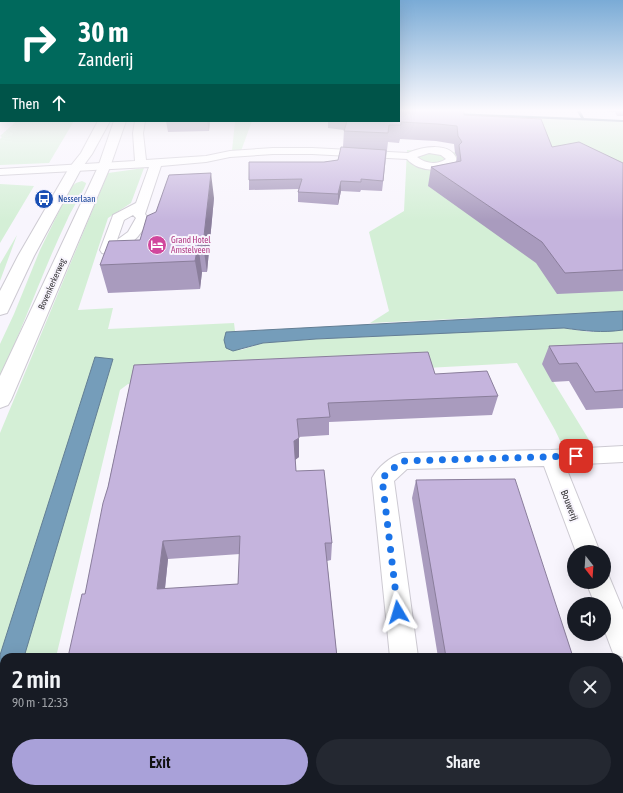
<!DOCTYPE html>
<meta charset="utf-8">
<style>
:root{--surface:#171b24;--page:#242831;--text:#f1f3f6;--muted:#9ea1a6;--accent:#a9a1d9}
body{margin:0;font-family:"Asap Condensed",sans-serif;background:var(--page);color:var(--text);height:100vh;display:flex;flex-direction:column;font-size:15px;white-space:nowrap}
*{box-sizing:border-box;margin:0}
p{font-size:13px;color:var(--muted)}
.icon{flex:none;width:22px;height:22px;fill:none;stroke:currentColor;stroke-width:2;stroke-linecap:round;stroke-linejoin:round}
.map{position:relative;flex:1;overflow:hidden}
.panel{position:absolute;left:0px;top:653px;width:623px;height:140px;display:flex;flex-direction:column;background:var(--surface);border-radius:12px 12px 0 0;box-shadow:0 4px 16px #0002}
.panel>*{flex:none}
.top-card{position:absolute;left:0px;top:0px;width:400px;height:122px;box-shadow:0 4px 16px #0002;background:#00695c;color:#fff;overflow:hidden}
.needle{width:26px;rotate:163deg}
.tools{position:absolute;left:567px;top:545px;display:grid;gap:8px}
.tools a{display:grid;place-items:center;width:44px;height:44px;border-radius:50%;background:var(--surface);box-shadow:0 4px 16px #0002;font-size:20px}
.pin{position:absolute;display:grid;place-items:center;width:34px;height:34px;color:#fff;margin:-17px;border-radius:8px;box-shadow:0 2px 6px #0006}
.me{position:absolute;width:44px;margin:-22px;rotate:353deg;stroke-linejoin:round;filter:drop-shadow(0 0 3px #0008)}
.turn{display:flex;align-items:center;gap:14px;height:84px;padding:0 12px;font-size:18px}
.turn .icon{width:52px;height:52px;stroke-width:2.5}
.turn b{display:block;font-size:28px;line-height:34px}
.then{display:flex;align-items:center;height:38px;padding:0 12px;background:#0003;gap:8px;font-size:15px}
.round{display:grid;place-items:center;flex:none;width:42px;height:42px;border-radius:21px;background:var(--page)}
.head{display:flex;align-items:center;justify-content:space-between;height:68px;padding:0 12px}
h1{font-size:24px;font-weight:600;line-height:30px}
.button{display:flex;gap:8px;margin-top:auto;padding:8px 12px}
.button a{flex:1;height:46px;border-radius:24px;background:var(--accent);color:#111;font-size:16px;font-weight:600;line-height:46px;text-align:center}
.button a+a{background:var(--page);color:var(--text)}
.map>svg:first-child{display:block}
</style>
<div class="map">
<svg width="623" height="793" viewBox="0 0 623 793">
<rect width="100%" height="100%" fill="#f8f5fd"/>
<path fill="#d4efd6" d="M535,118L623,122V311L370,323L389,311L369,232L404,211L407,150L548,157Z
M16,121H74L49,163L0,165V139L2,137L0,136C6,130 11,127 16,121Z
M235,121H252L241,151H232Z
M144,168L131,203L108,218L78,310L113,308L108,329L234,323L235,331L226,332L241,350L263,343L316,339L564,328L589,332L623,330V359L542,363L594,448L565,451L555,430L517,363L128,384L120,390L56,657H4V789H25L24,793H0V433L108,173Z
M82,181L86,183C86,187 71,211 68,218C43,270 24,325 0,378V344L14,314L40,250L71,187L76,183Z
M0,184L34,186L0,243Z
M17,235L0,281V264Z"/>
<path fill="#759dba" stroke="#637e94" d="M623,311V330C602,333 585,331 564,328L316,339L263,343L233,351L226,348L224,340L226,332Z
M95,357L113,359L24,657H4V726L0,740V655Z"/>
<g fill="none" stroke-linecap="round" stroke-linejoin="round">
<path fill="#637e94" fill-rule="evenodd" d="M576,110H580L584,118L623,120V122L455,115L453,114L455,113L581,118Z"/>
<g stroke="#cdcad2" stroke-width="2">
<path id="minor" d="M135,121H145L143,133L146,160L206,156L230,151L273,148H312L408,153C422,147 451,141 457,160C446,174 418,172 407,159L312,154H273L230,157L206,162L161,166L145,214L148,218C143,233 135,242 121,249C114,252 109,255 102,253L100,250L112,218L113,215L136,203L149,167L0,175V169L135,161L133,133ZM429,153L441,155L446,159C437,165 426,164 417,157ZM133,215L136,218L128,232L117,240L124,220Z
M623,446V462L565,465L600,552H576L544,466L407,469L394,481L418,657H390L372,478C378,467 390,457 402,453L551,450Z
M604,572L608,574L623,610V657L613,653L604,629V604H595L586,582H604Z
M403,789H435L436,793H404Z"/>
</g>
<g stroke="#cdcad2" stroke-width="2">
<path id="secondary" d="M98,121H110L92,154L81,169L34,256L9,309L7,313L0,315V291L18,256L69,168L81,153Z
M114,121H126L110,167L11,400L8,405L0,408V376L98,167Z"/>
</g>
<use href="#minor" fill="#fff" fill-rule="evenodd"/>
<use href="#secondary" fill="#fff" fill-rule="evenodd"/>
</g>
<path fill="#a99bbe" fill-rule="evenodd" d="M599,110H623V116H617L615,112L600,111Z
M464,115L552,147L623,163V291L557,294L536,263L428,186L431,167L456,162L457,157L455,153L454,144L436,141L400,139L399,143L388,142L382,191L361,190L360,192L341,191L338,205L298,202V192L299,189L249,190V180L324,162L338,160L343,147L344,130L328,128V121H399Z
M166,121H210L209,131L168,132Z
M214,198L207,272H202L200,289L108,293L100,265L140,240Z
M623,343V408L586,410L569,381L552,382L542,364L549,346Z
M134,365L435,374L498,396L492,415L329,422V435L298,437L299,457L295,460L296,471L332,543L331,560L327,561L337,657L85,594ZM240,554L238,584L165,589L168,559Z
M416,480L573,657H438L412,498Z
M460,789H616L618,793H460Z"/>
<path fill="#8a7e9b" d="M207,121H210L209,131Z
M211,173L214,198L207,272L203,245Z
M341,181V191L338,205V194Z
M198,245L202,272L200,289L195,261Z
M299,438V457L295,460L294,441Z
M163,541L168,559L163,606L157,589Z"/>
<path fill="#c5b4dd" stroke="#8a7e9b" fill-rule="evenodd" d="M399,110H464V115L541,119L552,147L579,142L623,163V270L565,273L542,242L431,167L461,161L459,145L462,142L458,136L457,126L438,124L401,122V125H389L388,133L344,131L347,121H399Z
M341,147L386,150L383,181L361,179V182L341,181L338,194L298,192L302,179L249,180V162H324L338,160Z
M211,173L203,245H198L195,261L100,265L109,241L140,240L147,216L156,212L169,175Z
M623,343V390L595,392L577,363L559,364L549,346Z
M428,352L435,374L487,371L498,396L328,403L330,417L297,419L299,438L294,441L296,471L324,470L332,543H325L337,657H68L82,594H85L103,503L108,487L134,365ZM240,536L238,584L157,589L163,541Z
M515,479L573,657H446L416,480Z
M38,789H350L351,793H37Z
M469,789H616L618,793H470Z"/>
<linearGradient id="sky" x2="0" y2="1"><stop stop-color="#7aabd6"/><stop offset="0.5" stop-color="#fcfafe"/><stop offset="1" stop-color="#fcfafe" stop-opacity="0"/></linearGradient>
<rect width="623" height="221" fill="url(#sky)"/>
<g fill="none" stroke-linecap="round" stroke-linejoin="round">
<path stroke="#1a73e8" stroke-width="7" stroke-dasharray="0 12.6" d="M398,612L382,478L402,461L576,456"/>
</g>
<defs>
<g id="bus-disc" transform="scale(1)"><circle r="9.5" fill="#1a4fb4" stroke="#f8f5fd"/><path d="M-5-6H5V4H4V6H2V4H-2V6H-4V4H-5ZM-3.5-4V0h7V-4ZM-3.5 1.2v1.5H-2V1.2ZM2 1.2v1.5H3.5V1.2Z" fill="#fff"/></g>
<g id="hotel-disc" transform="scale(1)"><circle r="9.5" fill="#d1479c" stroke="#f8f5fd"/><path d="M-6-4.5h1.5V1H6V5H4.5V3h-9V5H-6ZM-4 0a1.8 1.8 0 1 1 3.6 0ZM.5 0V-2.5h3Q6-2.5 6 0Z" fill="#fff"/></g>
</defs>
<g fill-rule="evenodd">
<use href="#bus-disc" x="44" y="199"/>
<use href="#hotel-disc" x="157" y="245"/>
</g>
<g text-anchor="middle" stroke-width="4" stroke-linejoin="round" paint-order="stroke">
<g font-size="9" fill="#164399" stroke="#f8f5fd" text-anchor="start">
<text x="58" y="202">Nesserlaan</text>
</g>
<g font-size="9" fill="#b23c85" stroke="#f8f5fd" text-anchor="start">
<text x="171" y="243">Grand Hotel<tspan x="171" dy="10">Amstelveen</tspan></text>
</g>
<g font-size="9" fill="#38373a" stroke="#f8f5fd">
<text transform="translate(52 284) rotate(-66)" y="3">Bovenkerkerweg</text>
</g>
<g font-size="10" fill="#38373a" stroke="#f8f5fd">
<text transform="translate(570 505) rotate(69)" y="4">Bouwerij</text>
</g>
</g>
</svg>
<div class="tools">
<a><svg class="needle" viewBox="-14 -14 28 28"><path d="M0-13l5 13h-10z" fill="#e53935"/><path d="M0 13l5-13h-10z" fill="#9ea1a6"/></svg></a>
<a><svg class="icon" aria-label="sound" viewBox="0 0 24 24"><path d="M4 9h4l5-4v14l-5-4H4zM17 9q2 3 0 6"/></svg></a>
</div>
<div class="pin" style="left:576px;top:456px;background:#d93025"><svg class="icon" aria-label="arrive" viewBox="0 0 24 24"><path d="M6 21V4h12l-3 4 3 4H6"/></svg></div>
<svg class="me" style="left:398px;top:612px" viewBox="-20 -20 40 40"><path d="M0-17L14 15 0 8-14 15z" fill="#1a73e8" stroke="#fff" stroke-width="4"/></svg>
<div class="top-card">
<div class="turn"><svg class="icon" aria-label="right" viewBox="0 0 24 24"><path d="M7 20v-9h11M14 6l5 5-5 5"/></svg><div><b>30 m</b>Zanderij</div></div>
<div class="then">Then<svg class="icon" aria-label="ahead" viewBox="0 0 24 24"><path d="M12 20V5M6 11l6-6 6 6"/></svg></div>
</div>
<section class="panel">
<div class="head"><div><h1>2 min</h1><p>90 m · 12:33</p></div><a class="round"><svg class="icon" aria-label="close" viewBox="0 0 24 24"><path d="M6 6l12 12M18 6L6 18"/></svg></a></div>
<div class="button"><a>Exit</a><a>Share</a></div>
</section>
</div>
